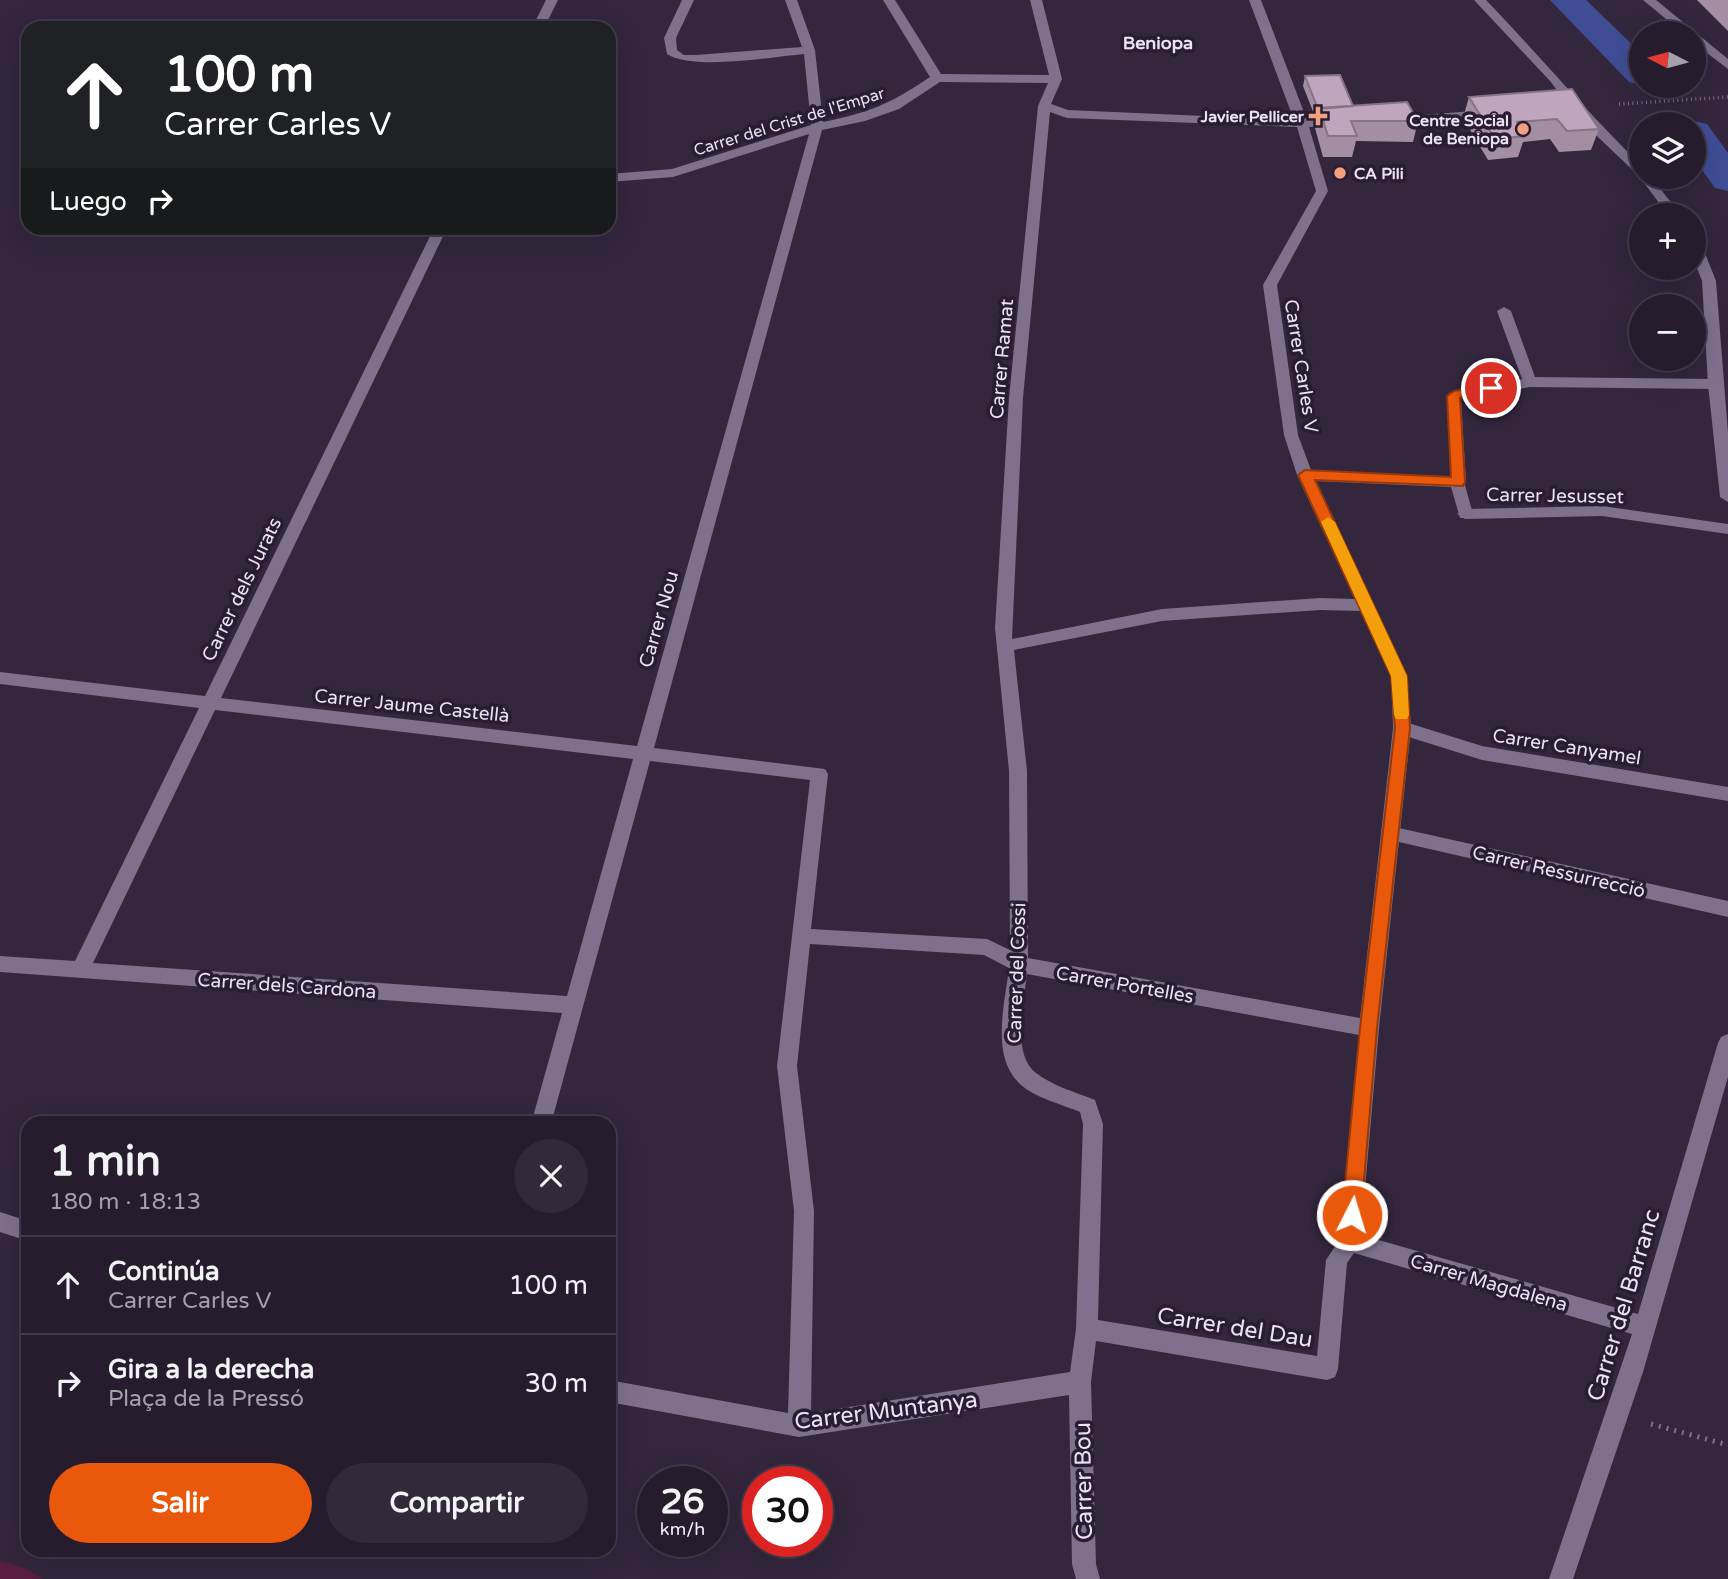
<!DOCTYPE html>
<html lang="es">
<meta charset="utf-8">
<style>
:root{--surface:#261c2e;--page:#32293a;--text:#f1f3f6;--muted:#a4a1aa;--line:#423a4a;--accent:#ea580c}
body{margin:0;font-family:"Varela Round",sans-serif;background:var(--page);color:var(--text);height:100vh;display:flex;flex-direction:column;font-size:26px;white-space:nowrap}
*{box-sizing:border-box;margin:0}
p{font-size:23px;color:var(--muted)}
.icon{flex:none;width:38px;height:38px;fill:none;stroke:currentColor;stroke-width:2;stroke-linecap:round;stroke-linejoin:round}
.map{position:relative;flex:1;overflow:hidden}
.sheet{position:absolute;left:21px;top:1116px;width:595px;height:441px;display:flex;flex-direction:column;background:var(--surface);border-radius:21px;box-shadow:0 7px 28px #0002,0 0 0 2px var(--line)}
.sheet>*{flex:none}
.top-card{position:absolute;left:21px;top:21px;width:595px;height:214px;border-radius:21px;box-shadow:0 7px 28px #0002,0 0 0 2px var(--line);background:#202124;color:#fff;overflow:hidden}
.needle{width:46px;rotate:276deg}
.fabs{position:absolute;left:1629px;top:21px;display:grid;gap:14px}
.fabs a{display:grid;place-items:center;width:77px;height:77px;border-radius:50%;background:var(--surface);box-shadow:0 7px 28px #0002,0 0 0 2px var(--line);font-size:35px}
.speed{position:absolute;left:637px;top:1466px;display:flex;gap:14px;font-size:35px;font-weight:700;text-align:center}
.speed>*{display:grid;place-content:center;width:91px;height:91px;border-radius:50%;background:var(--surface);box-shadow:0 7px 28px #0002,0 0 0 2px var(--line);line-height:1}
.speed small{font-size:18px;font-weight:400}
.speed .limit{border:10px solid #d22;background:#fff;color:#111}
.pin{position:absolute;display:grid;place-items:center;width:60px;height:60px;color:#fff;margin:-30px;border:4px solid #fff;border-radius:50%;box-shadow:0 2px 7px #0007}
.me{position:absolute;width:77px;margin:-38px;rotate:5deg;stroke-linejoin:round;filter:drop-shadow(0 0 5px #0008)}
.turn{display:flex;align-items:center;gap:24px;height:147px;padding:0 28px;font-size:32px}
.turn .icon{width:91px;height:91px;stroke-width:2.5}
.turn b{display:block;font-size:49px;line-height:60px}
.then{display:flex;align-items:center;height:66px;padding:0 28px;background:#0003;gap:14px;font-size:26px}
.round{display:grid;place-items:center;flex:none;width:74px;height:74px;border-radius:37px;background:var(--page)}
.head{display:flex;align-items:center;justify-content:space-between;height:119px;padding:0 28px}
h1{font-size:42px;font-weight:700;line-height:52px}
.primary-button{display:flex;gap:14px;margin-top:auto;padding:14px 28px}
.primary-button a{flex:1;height:80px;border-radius:42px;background:var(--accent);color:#fff;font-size:28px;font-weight:700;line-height:80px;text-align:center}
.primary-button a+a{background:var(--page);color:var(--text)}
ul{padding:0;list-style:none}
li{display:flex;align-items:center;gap:21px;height:98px;padding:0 28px;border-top:2px solid var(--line)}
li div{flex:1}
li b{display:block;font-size:26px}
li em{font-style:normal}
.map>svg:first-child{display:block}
</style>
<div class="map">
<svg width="1728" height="1579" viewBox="0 0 1728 1579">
<rect width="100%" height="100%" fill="#33263d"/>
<path fill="#5a1d42" d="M0,1561L24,1568L43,1579H0Z"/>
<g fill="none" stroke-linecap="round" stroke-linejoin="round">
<path fill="#3f4d95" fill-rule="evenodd" d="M1550,0H1586L1642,54V85L1629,82Z
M1694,121L1707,124L1728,153V191L1715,188L1694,159V124H1681Z"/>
<path stroke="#7d7286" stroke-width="3.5" stroke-dasharray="1 3.5" stroke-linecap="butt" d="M1619,104L1728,97"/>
<path stroke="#7d7286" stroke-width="5" stroke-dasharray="2 6" stroke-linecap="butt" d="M1651,1424L1728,1445"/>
<path fill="#7f708c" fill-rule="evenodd" d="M1504,307L1511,311L1535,377L1715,379L1722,384L1715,389L1530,387L1461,399L1466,482L1463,486H1453L1447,396L1449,393L1522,379L1497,311Z
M1602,506L1728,524V534L1602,516L1465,519L1457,514L1465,509Z
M1402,721L1482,746L1728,787V801L1482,760L1396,733L1393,728L1396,723Z
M1390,826L1728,901V917L1390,840L1384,838L1381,833L1384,828Z"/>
<path fill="#7f708c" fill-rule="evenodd" d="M546,0H558L544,28H532Z
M682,0H694L676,38L677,50L684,55H696L802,47L785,0H797L815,50L823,122C871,112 890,104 930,77L883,0H895L941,74L1049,75L1030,0H1042L1062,79L1051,104L1068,110L1294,120L1249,0H1261L1307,120L1340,119L1346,123L1340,127H1309L1328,191L1277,285L1298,435L1311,470L1463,478L1473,514L1470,518H1460L1451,487L1315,481L1407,676L1411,728L1379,1028L1361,1235L1638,1314L1718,1043L1721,1037L1728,1034V1077L1643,1372L1573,1579H1549L1632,1334L1354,1253L1347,1263L1338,1369L1335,1377L1327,1380L1096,1341L1091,1382L1096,1564L1100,1579H1076L1072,1564L1069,1395L799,1437L609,1402V1380L788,1413L794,1211L777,1066L810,780L650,761L551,1124H531L562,1013L0,972V956L75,961L199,708L0,684V672L205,696L434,228H447L221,698L637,746L809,134L673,177L609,182V174L672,169L811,125L804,54C770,57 694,71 667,54L664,38ZM940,82L1048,83L1038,106L1009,398L995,628L1009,771L1010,950L987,939L811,929L828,774L825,769L654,748L822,130L865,121L899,109ZM1050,112L1067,118L1297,127L1316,191L1263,285L1284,435L1297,475L1355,599L1320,598L1162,609L1012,639L1023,398ZM1320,610L1360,611L1391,676L1393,728L1360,1018L1028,958L1027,771L1014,650L1162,621ZM215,710L633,759L567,996L93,963ZM810,944L984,955L1009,968C1005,1003 990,1057 1020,1084C1035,1098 1061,1104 1080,1112L1083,1124L1076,1329L1070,1372L811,1413L814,1211L797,1066ZM1027,974L1359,1035L1340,1239L1326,1260L1317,1356L1098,1320L1103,1124L1095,1100C1075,1092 1053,1086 1036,1073C1011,1054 1024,1000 1027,974Z
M1474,0H1486C1539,55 1587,113 1642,166V177H1651L1681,215H1668L1639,176L1580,120L1550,81Z
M1643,0H1656L1728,59V69L1694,43V33H1683Z
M1486,110L1490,111V117L1396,125L1390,121L1396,117Z
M1694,239L1701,243L1716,281L1728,433V502L1720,497L1708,384L1702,281L1694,260Z
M0,1212L28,1221V1241L0,1232Z"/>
</g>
<path fill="#a48ea3" d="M1697,0H1728V31Z
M1305,76L1353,106L1418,121L1413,142L1356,141L1352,157H1323L1315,128L1317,119H1316L1303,86Z
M1469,97L1599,129L1591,150L1559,152L1550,139L1523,142L1518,157L1488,160L1463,118Z"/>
<path fill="#bfa5be" stroke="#867485" stroke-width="2" d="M1340,75L1353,106L1318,109L1305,76Z
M1572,89L1599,129L1567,131L1557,119L1517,122L1525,136L1495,139L1469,97Z
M1407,102L1418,121H1351L1357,136H1328L1319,108Z"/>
<path fill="#ea580c" stroke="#983908" stroke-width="2" d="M1491,384L1496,385V391L1460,398L1465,482L1463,486L1315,480L1407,676L1410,728L1377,1028L1361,1215L1359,1221L1352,1224L1345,1221L1342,1215L1360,1028L1395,728L1391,676L1298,475L1305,470L1451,477L1447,396L1454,391Z"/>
<path fill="#f59e0b" d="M1328,517L1335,522L1407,676L1409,715L1407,719H1396L1394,715L1391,676L1321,522Z"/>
<g fill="#f3a081" stroke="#291c33" stroke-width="2.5">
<path d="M1314.5 105.5h7v7h7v7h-7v7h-7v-7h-7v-7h7z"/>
<circle cx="1523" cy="129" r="7"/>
<circle cx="1340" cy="173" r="7"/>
</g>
<g text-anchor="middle" stroke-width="7" stroke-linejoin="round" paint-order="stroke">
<g font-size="16" font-weight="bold" fill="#ebe3f3" stroke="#291c33" text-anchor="end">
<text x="1304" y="122">Javier Pellicer</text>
<text x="1509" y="126">Centre Social<tspan x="1509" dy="18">de Beniopa</tspan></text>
<text x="1354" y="179" text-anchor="start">CA Pili</text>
</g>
<g font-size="16" fill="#ebe3f3" stroke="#291c33">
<text transform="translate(789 121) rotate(-17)" y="6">Carrer del Crist de l'Empar</text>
</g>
<g font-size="18" font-weight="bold" fill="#ebe3f3" stroke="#291c33">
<text x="1158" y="49">Beniopa</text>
</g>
<g font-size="19" fill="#ebe3f3" stroke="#291c33">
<text transform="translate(1001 359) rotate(-85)" y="7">Carrer Ramat</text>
<text transform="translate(1302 366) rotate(81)" y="7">Carrer Carles V</text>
<text transform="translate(1555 495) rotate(1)" y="7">Carrer Jesusset</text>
<text transform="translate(241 589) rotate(-64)" y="7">Carrer dels Jurats</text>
<text transform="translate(658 619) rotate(-74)" y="7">Carrer Nou</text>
<text transform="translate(412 705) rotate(6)" y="7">Carrer Jaume Castellà</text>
<text transform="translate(1567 746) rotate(9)" y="7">Carrer Canyamel</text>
<text transform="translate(1559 871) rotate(13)" y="7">Carrer Ressurrecció</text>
<text transform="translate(1016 973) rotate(-88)" y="7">Carrer del Cossi</text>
<text transform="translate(1125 984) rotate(10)" y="7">Carrer Portelles</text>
<text transform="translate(287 985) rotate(4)" y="7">Carrer dels Cardona</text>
<text transform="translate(1489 1282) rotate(16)" y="7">Carrer Magdalena</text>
</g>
<g font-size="23" fill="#ebe3f3" stroke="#291c33">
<text transform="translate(1623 1305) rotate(-73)" y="8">Carrer del Barranc</text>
<text transform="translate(1235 1327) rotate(9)" y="8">Carrer del Dau</text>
<text transform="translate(886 1410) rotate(-7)" y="8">Carrer Muntanya</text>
<text transform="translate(1083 1481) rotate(-91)" y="8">Carrer Bou</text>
</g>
</g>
</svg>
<div class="fabs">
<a><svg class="needle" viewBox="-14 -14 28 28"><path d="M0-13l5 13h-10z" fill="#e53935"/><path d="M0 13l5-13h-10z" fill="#a4a1aa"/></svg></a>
<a><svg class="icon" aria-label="layers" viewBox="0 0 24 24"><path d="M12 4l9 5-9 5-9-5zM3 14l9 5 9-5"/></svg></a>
<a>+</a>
<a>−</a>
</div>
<div class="speed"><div>26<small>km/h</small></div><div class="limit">30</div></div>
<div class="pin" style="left:1491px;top:388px;background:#d93025"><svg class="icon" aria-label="arrive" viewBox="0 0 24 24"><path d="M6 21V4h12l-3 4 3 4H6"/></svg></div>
<svg class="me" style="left:1352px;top:1215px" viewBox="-20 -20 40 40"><circle r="17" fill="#ea580c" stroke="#fff" stroke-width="3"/><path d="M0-11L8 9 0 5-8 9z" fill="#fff"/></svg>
<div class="top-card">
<div class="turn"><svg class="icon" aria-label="ahead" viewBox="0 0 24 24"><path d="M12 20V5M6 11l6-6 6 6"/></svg><div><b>100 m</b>Carrer Carles V</div></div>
<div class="then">Luego<svg class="icon" aria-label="right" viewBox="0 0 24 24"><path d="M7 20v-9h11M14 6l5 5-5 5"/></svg></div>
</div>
<section class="sheet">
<div class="head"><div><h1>1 min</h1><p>180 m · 18:13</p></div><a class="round"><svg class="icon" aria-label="close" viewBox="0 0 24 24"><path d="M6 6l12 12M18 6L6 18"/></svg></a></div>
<ul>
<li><svg class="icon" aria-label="ahead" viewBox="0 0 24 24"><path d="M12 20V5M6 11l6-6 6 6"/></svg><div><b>Continúa</b><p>Carrer Carles V</p></div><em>100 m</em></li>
<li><svg class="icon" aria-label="right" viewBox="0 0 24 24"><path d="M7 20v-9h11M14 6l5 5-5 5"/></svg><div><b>Gira a la derecha</b><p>Plaça de la Pressó</p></div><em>30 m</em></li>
</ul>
<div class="primary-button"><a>Salir</a><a>Compartir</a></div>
</section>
</div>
